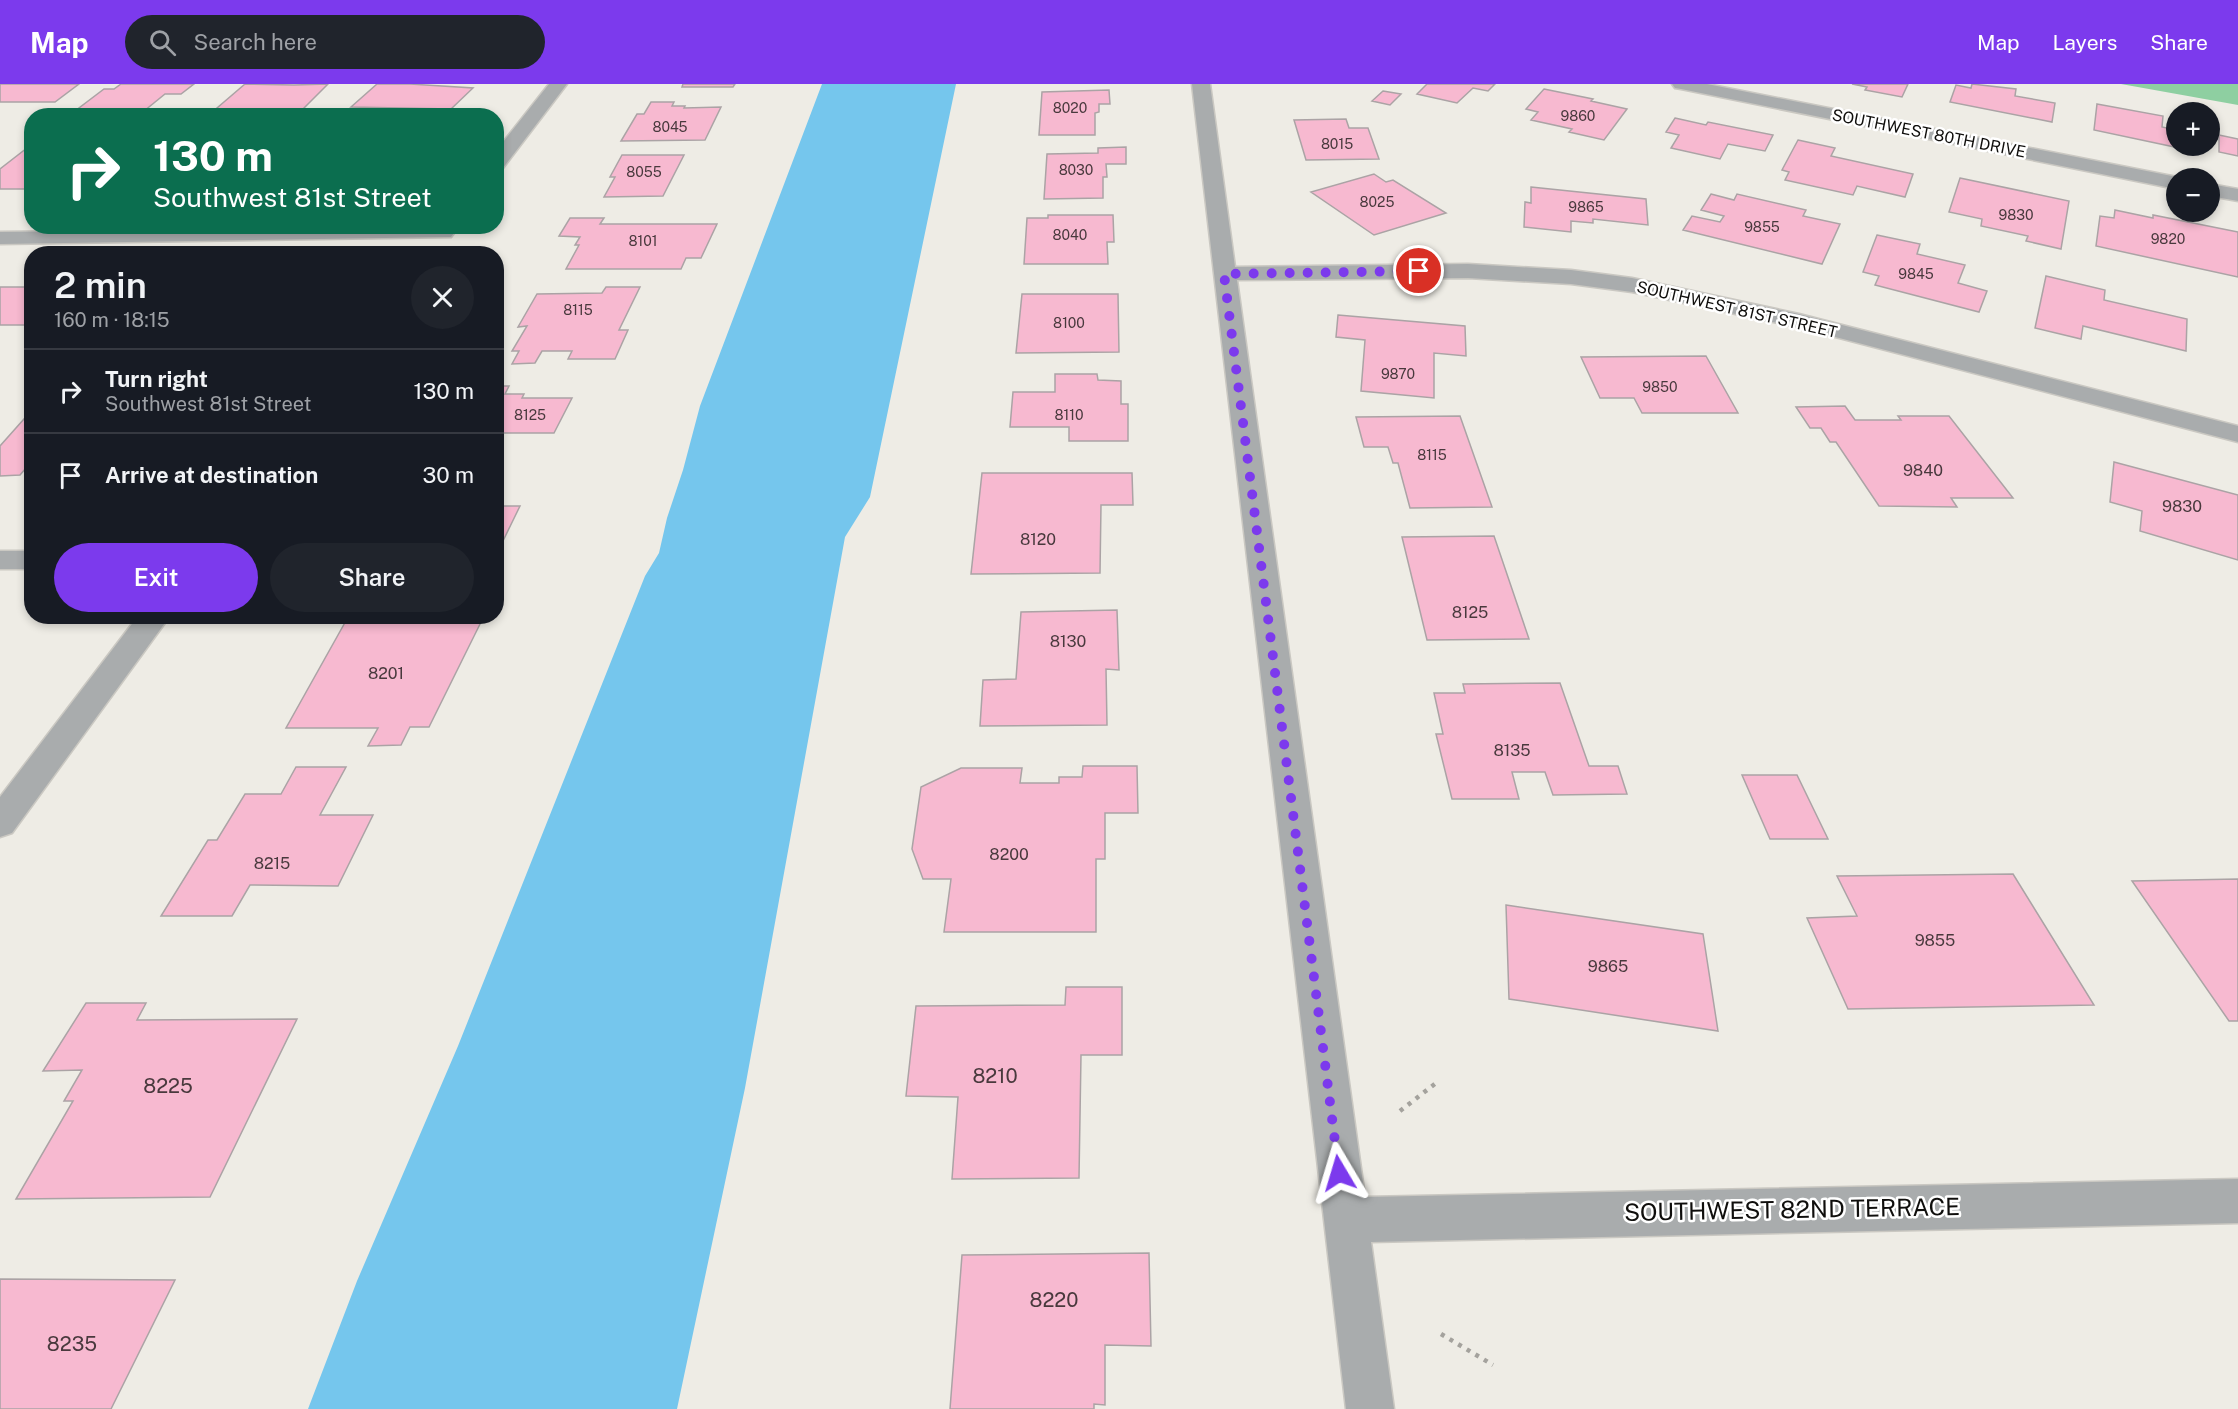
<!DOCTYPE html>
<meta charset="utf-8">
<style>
:root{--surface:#171b24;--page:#20242c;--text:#f1f3f6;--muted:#9ea1a6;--line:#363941;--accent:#7c3aed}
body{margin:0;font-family:"Public Sans",sans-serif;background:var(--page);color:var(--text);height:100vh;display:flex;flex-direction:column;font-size:22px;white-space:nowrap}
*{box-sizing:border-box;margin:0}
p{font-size:20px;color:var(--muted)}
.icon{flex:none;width:33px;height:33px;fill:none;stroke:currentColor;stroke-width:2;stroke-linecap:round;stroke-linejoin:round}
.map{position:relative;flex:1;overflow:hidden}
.side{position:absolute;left:24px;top:162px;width:480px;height:378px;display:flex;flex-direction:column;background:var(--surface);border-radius:24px;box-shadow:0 3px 9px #0003}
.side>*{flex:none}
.top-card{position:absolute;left:24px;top:24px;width:480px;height:126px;border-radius:24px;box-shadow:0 3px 9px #0003;background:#0b6e4f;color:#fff;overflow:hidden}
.buttons{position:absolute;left:2166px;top:18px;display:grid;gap:12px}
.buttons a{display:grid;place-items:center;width:54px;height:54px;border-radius:50%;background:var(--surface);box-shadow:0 3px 9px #0003;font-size:30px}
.pin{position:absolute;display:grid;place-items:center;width:51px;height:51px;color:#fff;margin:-26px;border:3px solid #fff;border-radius:50%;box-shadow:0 2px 6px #0007}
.me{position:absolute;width:66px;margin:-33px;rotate:353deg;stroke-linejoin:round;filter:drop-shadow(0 0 4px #0008)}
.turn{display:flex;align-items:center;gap:21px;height:126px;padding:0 30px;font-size:27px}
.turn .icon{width:78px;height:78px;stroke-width:2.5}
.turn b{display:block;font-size:42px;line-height:51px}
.round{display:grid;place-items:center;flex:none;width:63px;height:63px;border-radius:32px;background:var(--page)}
.headline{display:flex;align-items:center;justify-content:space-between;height:102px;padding:0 30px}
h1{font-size:36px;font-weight:600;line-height:45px}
.action{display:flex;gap:12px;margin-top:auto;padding:12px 30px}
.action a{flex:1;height:69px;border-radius:36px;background:var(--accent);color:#fff;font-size:24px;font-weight:600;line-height:69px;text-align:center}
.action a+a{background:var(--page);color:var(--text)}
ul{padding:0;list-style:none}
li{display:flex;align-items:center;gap:18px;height:84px;padding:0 30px;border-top:2px solid var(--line)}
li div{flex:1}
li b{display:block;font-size:22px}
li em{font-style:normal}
header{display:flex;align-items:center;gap:36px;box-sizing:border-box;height:84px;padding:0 30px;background:var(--accent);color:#fff}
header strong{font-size:28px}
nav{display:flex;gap:33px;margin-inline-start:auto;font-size:21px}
.search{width:420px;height:54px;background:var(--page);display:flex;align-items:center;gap:15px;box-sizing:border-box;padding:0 21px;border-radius:33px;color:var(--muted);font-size:22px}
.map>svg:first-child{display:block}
</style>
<header>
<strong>Map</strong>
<div class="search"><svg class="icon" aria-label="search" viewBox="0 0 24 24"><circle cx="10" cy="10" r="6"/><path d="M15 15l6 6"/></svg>Search here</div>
<nav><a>Map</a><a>Layers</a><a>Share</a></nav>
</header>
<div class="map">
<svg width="2238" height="1325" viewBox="0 0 2238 1325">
<rect width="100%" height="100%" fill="#eeece5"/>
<path fill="#8ecfa1" d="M2121,0H2238V21Z"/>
<path fill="#75c6ed" d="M822,0H956L870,413L845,453L745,1004L677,1325H308L357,1197L458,962L645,492L659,469L667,434L683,386L700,322Z"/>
<path fill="#f7b9d0" stroke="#aba3a5" stroke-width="1.5" d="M0,0H79L55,18H0Z
M121,0H194L181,10H165L144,27H75L104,5H114Z
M245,0L294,1L328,0L298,30H210Z
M377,0H410L473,4L451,25L351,23Z
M683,0H735L733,3H682Z
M1427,0H1495L1488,7L1473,4L1457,19L1417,10Z
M1852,0H1908L1902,13L1865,6L1867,3Z
M1972,0L2016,5L2015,12L2055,19L2052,38L1950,18L1956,1L1971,4Z
M1544,5L1593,15L1591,17L1627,25L1604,56L1569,48L1572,45L1531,36L1538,28L1526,25Z
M1109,6L1110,20H1099V28L1095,29V51H1039L1042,8Z
M1383,7L1401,10L1390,21L1372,17Z
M651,18H674L672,22H685L684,24L721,23L705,56L621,57L637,30H644Z
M2097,20L2163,32L2162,43L2176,46V62H2184V65L2094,46Z
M1675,34L1706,41L1708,38L1773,51L1765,67L1728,60L1720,75L1671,64L1679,51L1666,48Z
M1346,35L1349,44H1368L1379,75L1306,76L1294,36Z
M2219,51L2238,55V72L2219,68Z
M1798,56L1835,64L1831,72L1913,90L1905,113L1857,102L1853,111L1785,96L1789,88L1782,86Z
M1126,63V80H1106L1107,93H1103V114L1044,115L1047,70L1098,69V64Z
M27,64H32V105H0V85Z
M622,71H684L663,112L604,113L615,93H610Z
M1374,90L1386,98L1393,96L1446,129L1374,151L1311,108Z
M1960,94L2069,117L2061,165L2026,157L2028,152L1981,142L1982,135L1949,128Z
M1531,103L1646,115L1648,141L1593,135V139L1571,137V148L1524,143L1525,118L1531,119Z
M1711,110L1734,116L1737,110L1806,126L1803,132L1840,140L1822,180L1683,146L1692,132L1720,138L1724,132L1701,126Z
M2115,126L2153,134V131L2238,148V193L2096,162L2100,132L2114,134Z
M1048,131H1113L1114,158H1107L1108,180H1024L1027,134H1048Z
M570,134H604L600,140H717L701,174H686L681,185H566L579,161H575L580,153L559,152Z
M1877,151L1920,160L1917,170L1965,181L1958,199L1987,207L1979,228L1875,201L1879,192L1863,188Z
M2046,192L2105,206L2104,216L2187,235L2186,267L2083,242L2081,255L2035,244Z
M0,203H32V241H0Z
M606,203H640L619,246H628L615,275H568L572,267H542L535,279L512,280L519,267H512L527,242L518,243L537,210L602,209Z
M1022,210H1118L1119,268L1016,269Z
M1338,231L1465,242L1466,272L1434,269V314L1361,307L1365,256L1336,253Z
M1706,272L1738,329H1642L1634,314H1600L1581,273Z
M1055,290H1097L1098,296L1121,297V320H1128V357H1069V343H1010L1013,308H1055Z
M496,302H509L505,310H524L522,314H572L554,349H496Z
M1845,322L1855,336H1901L1898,332H1949L2013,414H1951L1957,423L1879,422L1836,358H1830L1821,344H1810L1796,323Z
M32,326V377L20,391L0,392V362Z
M1460,332L1492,423L1410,424L1398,379H1393L1388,363H1364L1356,333Z
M2114,378L2238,411V476L2140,447L2142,427L2110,418Z
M982,389H1132L1133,421H1101L1100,489L971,490Z
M496,422H520L500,463H496Z
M1494,452L1529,555L1427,556L1402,453Z
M1117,526L1119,586L1106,585L1107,641L980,642L983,596L1016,595L1021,528Z
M483,534L429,643H410L401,661L368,662L378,644H286L347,535Z
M1560,599L1589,682H1618L1627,710L1553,711L1545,688H1512L1519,715H1452L1436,650H1443L1434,609H1465L1463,600Z
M1083,682H1137L1138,729H1105V775H1096V848H944L951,795H923L912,765L921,703L961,684H1022L1020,699H1059V693H1082Z
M296,683H346L320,731H373L338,802L250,801L232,832H161L208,756H217L245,710H281Z
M1742,691H1797L1828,755H1770Z
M2013,790L2094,921L1848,925L1807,834L1857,832L1837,792Z
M2238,795V937H2229L2132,797Z
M1506,821L1703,850L1718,947L1509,915Z
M1066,903H1122V971H1081L1079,1094L952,1095L958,1013L906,1012L916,922L1065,921Z
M86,919H146L137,936L297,935L210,1113L16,1115L73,1017H64L82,986L43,987Z
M1149,1169L1151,1262L1105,1261V1321L1094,1320V1325H950L962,1171Z
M0,1195L175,1196L111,1325H0Z"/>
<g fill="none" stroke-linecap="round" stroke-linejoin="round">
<g stroke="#cac8c2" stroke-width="3">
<path id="minor" d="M549,0H567L503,84L496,86V67Z
M1192,0H1210L1235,183L1468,180L1571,186L1632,194L1799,230L2238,342V358L1797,243L1632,208L1571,200L1468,194L1237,196L1365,1113L2238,1095V1139L1371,1158L1394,1325H1346Z
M1672,0H1707L2182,94H2176V105L1681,5L1675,4Z
M2210,100L2238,105V117L2210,112Z
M444,143L451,145L454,149L451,153L0,160V148Z
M0,467H32V485H0Z
M138,532H170L12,749L0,753V713Z"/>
</g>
<path stroke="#a4a29d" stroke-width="4.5" stroke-dasharray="4 6" stroke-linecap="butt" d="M1400,1027L1436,999
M1441,1250L1493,1281"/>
<use href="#minor" fill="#a9acad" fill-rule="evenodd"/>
</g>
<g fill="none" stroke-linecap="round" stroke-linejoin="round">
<path stroke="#7c3aed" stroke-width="10" stroke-dasharray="0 18" d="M1339,1089L1224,190L1419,187"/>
</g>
<g text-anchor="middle" stroke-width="5" stroke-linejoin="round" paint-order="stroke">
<g font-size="14" fill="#49393d">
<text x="1070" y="29">8020</text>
<text x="1578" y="37">9860</text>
<text x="670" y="48">8045</text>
<text x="1337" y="65">8015</text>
<text x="1076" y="91">8030</text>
<text x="644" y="93">8055</text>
<text x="1377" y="123">8025</text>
<text x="1586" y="128">9865</text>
<text x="2016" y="136">9830</text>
<text x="1762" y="148">9855</text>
<text x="1070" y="156">8040</text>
<text x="2168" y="160">9820</text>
<text x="643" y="162">8101</text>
<text x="1916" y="195">9845</text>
<text x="578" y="231">8115</text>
<text x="1069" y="244">8100</text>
<text x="1398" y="295">9870</text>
<text x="1660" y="308">9850</text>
<text x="530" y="336">8125</text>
<text x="1069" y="336">8110</text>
<text x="1432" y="376">8115</text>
</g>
<g font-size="16" fill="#0f0e0c" stroke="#fff">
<text transform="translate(1929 49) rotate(11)" y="6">SOUTHWEST 80TH DRIVE</text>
<text transform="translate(1737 225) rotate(13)" y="6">SOUTHWEST 81ST STREET</text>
</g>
<g font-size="16" fill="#49393d">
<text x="1923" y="392">9840</text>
<text x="2182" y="428">9830</text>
<text x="1038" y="461">8120</text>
<text x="1470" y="534">8125</text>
<text x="1068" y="563">8130</text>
<text x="386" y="595">8201</text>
<text x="1512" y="672">8135</text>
<text x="1009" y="776">8200</text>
<text x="272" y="785">8215</text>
<text x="1935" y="862">9855</text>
<text x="1608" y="888">9865</text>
</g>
<g font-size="20" fill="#49393d">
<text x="995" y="999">8210</text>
<text x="168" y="1009">8225</text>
<text x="1054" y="1223">8220</text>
<text x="72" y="1267">8235</text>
</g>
<g font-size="24" fill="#0f0e0c" stroke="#fff">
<text transform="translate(1792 1126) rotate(-1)" y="8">SOUTHWEST 82ND TERRACE</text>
</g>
</g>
</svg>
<div class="buttons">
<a>+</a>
<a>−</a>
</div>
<div class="pin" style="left:1419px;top:187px;background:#d93025"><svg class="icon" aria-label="arrive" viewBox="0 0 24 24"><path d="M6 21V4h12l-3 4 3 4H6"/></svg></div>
<svg class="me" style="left:1339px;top:1089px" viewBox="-20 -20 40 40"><path d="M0-17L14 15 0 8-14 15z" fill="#7c3aed" stroke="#fff" stroke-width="4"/></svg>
<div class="top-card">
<div class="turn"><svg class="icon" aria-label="right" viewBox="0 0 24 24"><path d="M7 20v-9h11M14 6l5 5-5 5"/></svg><div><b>130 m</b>Southwest 81st Street</div></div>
</div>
<section class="side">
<div class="headline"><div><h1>2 min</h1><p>160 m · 18:15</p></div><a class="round"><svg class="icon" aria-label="close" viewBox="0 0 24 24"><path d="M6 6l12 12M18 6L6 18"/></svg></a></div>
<ul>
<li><svg class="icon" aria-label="right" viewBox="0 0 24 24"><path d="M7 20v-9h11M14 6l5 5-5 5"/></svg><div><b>Turn right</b><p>Southwest 81st Street</p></div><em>130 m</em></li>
<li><svg class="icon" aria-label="arrive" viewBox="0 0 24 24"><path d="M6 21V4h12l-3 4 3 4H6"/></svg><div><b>Arrive at destination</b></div><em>30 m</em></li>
</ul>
<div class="action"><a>Exit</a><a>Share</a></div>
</section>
</div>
